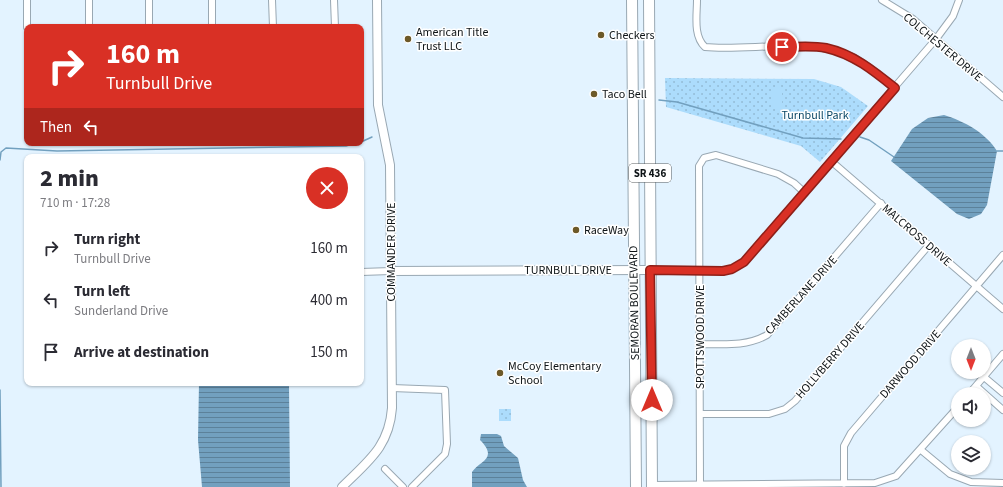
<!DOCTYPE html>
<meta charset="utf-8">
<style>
:root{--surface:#fff;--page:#f2f2f3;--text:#2b2b33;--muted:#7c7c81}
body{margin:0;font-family:"Source Sans 3",sans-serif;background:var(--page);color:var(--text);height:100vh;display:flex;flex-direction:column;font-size:15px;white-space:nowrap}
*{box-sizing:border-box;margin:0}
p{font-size:13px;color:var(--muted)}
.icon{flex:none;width:22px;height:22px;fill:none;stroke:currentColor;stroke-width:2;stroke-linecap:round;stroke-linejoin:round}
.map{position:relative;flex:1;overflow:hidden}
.details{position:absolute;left:24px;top:154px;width:340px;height:232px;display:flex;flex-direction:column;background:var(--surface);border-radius:8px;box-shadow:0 1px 3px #0004}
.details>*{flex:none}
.hud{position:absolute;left:24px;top:24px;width:340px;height:122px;border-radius:8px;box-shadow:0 1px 3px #0004;background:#d93025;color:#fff;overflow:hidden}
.needle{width:26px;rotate:180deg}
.fabs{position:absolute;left:951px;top:339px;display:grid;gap:8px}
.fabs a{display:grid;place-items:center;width:40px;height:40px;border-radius:50%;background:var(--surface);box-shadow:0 1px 3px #0004;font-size:20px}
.pin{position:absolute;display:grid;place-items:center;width:34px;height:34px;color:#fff;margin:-17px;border:2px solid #fff;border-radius:50%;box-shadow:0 1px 4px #0007}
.me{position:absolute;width:44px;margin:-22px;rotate:0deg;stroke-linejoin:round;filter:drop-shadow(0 0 3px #0008)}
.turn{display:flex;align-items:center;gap:14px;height:84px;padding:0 16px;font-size:18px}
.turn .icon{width:52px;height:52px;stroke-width:2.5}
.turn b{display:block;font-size:28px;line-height:34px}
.then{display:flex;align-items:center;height:38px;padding:0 16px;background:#0003;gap:8px;font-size:15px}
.round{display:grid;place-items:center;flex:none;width:42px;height:42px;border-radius:21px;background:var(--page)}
.summary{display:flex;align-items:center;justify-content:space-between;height:68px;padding:0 16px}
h1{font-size:24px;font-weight:800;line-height:30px}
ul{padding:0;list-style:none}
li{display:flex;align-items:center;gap:12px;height:52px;padding:0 16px}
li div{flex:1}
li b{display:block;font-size:15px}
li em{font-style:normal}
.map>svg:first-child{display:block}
</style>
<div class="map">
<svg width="1003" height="487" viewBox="0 0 1003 487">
<defs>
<pattern id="grass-dots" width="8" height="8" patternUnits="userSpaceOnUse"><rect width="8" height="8" fill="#acdcfc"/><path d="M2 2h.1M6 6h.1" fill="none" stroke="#93bcd7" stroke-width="1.8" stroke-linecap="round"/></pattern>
<pattern id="water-rules" width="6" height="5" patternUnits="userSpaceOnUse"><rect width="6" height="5" fill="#72a0bf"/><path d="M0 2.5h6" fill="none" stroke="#5c819a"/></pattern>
</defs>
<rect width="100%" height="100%" fill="#e3f3ff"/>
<path fill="url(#grass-dots)" d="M665,78L814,79L841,87L868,106L820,162L801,146L666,107Z
M499,409H511V421H499Z"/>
<path fill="#acdcfc" d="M773,89H782V108H773Z"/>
<path fill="url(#water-rules)" d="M944,115C964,121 986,133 997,151L987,205L981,214L969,219L957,214L891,161L912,129L928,118Z
M199,383H289L290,487H202L198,440Z
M481,434H497L501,436L504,446L518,458L523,480L527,487H472V472C479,461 499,459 480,440Z"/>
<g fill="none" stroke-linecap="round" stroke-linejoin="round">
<path stroke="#72a0bf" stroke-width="1.5" d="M659,100L677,102L803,138L841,139
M860,137L869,140L894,157
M361,142L372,137
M997,151H1003
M0,160L1,152L6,148L57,151L346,146L356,143
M0,390L1,487"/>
<g stroke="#99a8b3" stroke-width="8">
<path id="minor" d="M27,0V27
M89,0V27
M149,0V27
M272,0L273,27
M334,0L335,27
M697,0C697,15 693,36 705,47C747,51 809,38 848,55C865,62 880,76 895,88
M882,0L913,19L1003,97
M212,27V0
M831,161L1003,309
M651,270L723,271L732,269L744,262L936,39L953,16L959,0
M361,272L391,271
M699,344C723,344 746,347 767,335L881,203
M984,377L1003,393
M976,386L1003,410
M392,388L445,390L447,444L445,454L412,487
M969,394L1003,354
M700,414H769L785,409L795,401L929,245
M921,450L950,474L971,482L1003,483
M385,469L403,487
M700,484L699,166L704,158L716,155L778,174L794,183L805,193
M844,484V446L851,433L1003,255
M652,485L875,483L896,476L958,407"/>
</g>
<g stroke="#99a8b3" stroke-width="10">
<path id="tertiary" d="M391,271L651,270
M342,487C368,461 389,447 392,408L390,165L378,105L377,0"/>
</g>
<g stroke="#99a8b3" stroke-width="12">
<path id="primary" d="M632,0L636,487
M649,0L652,487"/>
</g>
<use href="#minor" stroke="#fff" stroke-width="6"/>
<use href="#tertiary" stroke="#fff" stroke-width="8"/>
<use href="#primary" stroke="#fff" stroke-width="10"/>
</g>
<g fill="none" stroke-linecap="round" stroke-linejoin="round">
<g stroke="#8d1f18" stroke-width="10">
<path id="route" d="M652,400L650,270L723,271L732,269L744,262L895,88C874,71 853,54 826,48C812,45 796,47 782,47"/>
</g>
<use href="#route" stroke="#d93025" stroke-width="7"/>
</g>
<g fill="#6d5928" stroke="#fff" stroke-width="1.5">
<circle cx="601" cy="35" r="4"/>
<circle cx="408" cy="39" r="4"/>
<circle cx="594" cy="94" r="4"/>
<circle cx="576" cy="230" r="4"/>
<circle cx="500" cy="373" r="4"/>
</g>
<g text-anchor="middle" stroke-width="3" stroke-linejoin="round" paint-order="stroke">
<rect fill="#fff" stroke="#565a5d" stroke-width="1" x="629" y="164" width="42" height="18" rx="3"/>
<g font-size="11" font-weight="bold" fill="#0e1417">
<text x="650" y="177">SR 436</text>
</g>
<g font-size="12" fill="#0e1417" stroke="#fff" text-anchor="start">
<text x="416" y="36">American Title<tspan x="416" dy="14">Trust LLC</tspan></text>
<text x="609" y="39">Checkers</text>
<text x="602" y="98">Taco Bell</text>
<text x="584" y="234">RaceWay</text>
<text x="508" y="370">McCoy Elementary<tspan x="508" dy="14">School</tspan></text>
</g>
<g font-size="12" fill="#0e1417" stroke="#fff">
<text transform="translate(943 47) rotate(40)" y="4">COLCHESTER DRIVE</text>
<text transform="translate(917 235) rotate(41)" y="4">MALCROSS DRIVE</text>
<text transform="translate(391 252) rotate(-90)" y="4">COMMANDER DRIVE</text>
<text x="568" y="274">TURNBULL DRIVE</text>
<text transform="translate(801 295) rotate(-48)" y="4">CAMBERLANE DRIVE</text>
<text transform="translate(634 303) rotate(-91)" y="4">SEMORAN BOULEVARD</text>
<text transform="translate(700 337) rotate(-90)" y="4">SPOTTSWOOD DRIVE</text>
<text transform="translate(830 360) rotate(-49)" y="4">HOLLYBERRY DRIVE</text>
<text transform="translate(910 364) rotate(-49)" y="4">DARWOOD DRIVE</text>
</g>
<g font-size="12" fill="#0a4766" stroke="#fff">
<text x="815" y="119">Turnbull Park</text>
</g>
</g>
</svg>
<div class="fabs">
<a><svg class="needle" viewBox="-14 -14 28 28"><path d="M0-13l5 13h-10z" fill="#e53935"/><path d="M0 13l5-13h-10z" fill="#7c7c81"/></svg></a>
<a><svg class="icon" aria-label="sound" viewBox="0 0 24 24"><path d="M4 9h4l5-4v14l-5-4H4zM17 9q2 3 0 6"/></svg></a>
<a><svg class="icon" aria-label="layers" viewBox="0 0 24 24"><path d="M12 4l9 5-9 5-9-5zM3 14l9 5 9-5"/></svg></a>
</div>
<div class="pin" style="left:782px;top:47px;background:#d93025"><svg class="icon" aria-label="arrive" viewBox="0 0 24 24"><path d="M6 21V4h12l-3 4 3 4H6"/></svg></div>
<svg class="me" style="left:652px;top:400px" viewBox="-20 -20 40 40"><circle r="19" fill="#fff"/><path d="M0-13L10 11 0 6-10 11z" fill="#d93025"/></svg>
<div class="hud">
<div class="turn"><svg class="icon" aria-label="right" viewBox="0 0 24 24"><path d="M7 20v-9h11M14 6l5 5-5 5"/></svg><div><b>160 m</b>Turnbull Drive</div></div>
<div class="then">Then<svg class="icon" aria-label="left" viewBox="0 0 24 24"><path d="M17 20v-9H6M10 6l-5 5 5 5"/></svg></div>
</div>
<section class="details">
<div class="summary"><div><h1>2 min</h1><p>710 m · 17:28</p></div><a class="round" style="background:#d93025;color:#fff"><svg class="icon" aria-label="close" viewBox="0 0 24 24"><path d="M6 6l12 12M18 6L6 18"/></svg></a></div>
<ul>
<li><svg class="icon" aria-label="right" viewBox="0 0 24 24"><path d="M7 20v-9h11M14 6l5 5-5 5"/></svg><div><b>Turn right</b><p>Turnbull Drive</p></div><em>160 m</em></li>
<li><svg class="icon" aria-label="left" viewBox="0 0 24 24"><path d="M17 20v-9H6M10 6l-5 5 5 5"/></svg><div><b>Turn left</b><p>Sunderland Drive</p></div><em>400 m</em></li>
<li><svg class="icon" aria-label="arrive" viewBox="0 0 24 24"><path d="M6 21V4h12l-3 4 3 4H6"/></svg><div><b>Arrive at destination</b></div><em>150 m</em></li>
</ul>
</section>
</div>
